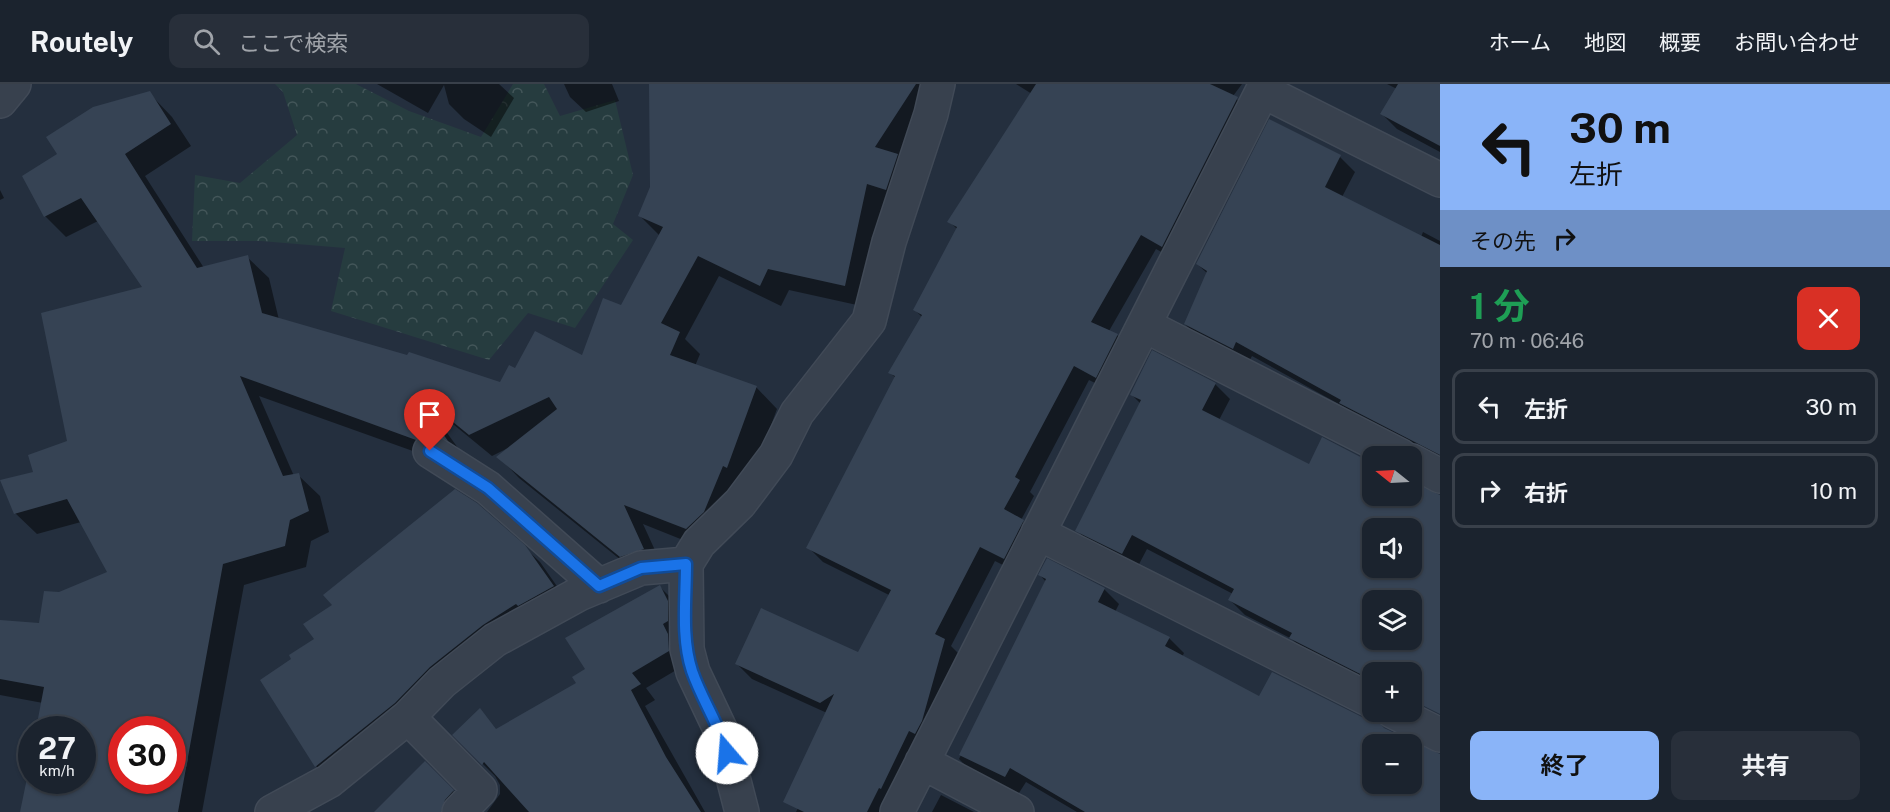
<!DOCTYPE html>
<html lang="ja">
<meta charset="utf-8">
<style>
:root{--surface:#1b232e;--page:#282f3a;--text:#f1f3f6;--muted:#a0a4aa;--line:#39404a;--accent:#8ab4f8}
body{margin:0;font-family:"Public Sans","Noto Sans JP",sans-serif;background:var(--page);color:var(--text);height:100vh;display:flex;flex-direction:column;font-size:22px;white-space:nowrap}
*{box-sizing:border-box;margin:0}
p{font-size:20px;color:var(--muted)}
.icon{flex:none;width:33px;height:33px;fill:none;stroke:currentColor;stroke-width:2;stroke-linecap:round;stroke-linejoin:round}
.map{position:relative;flex:1;overflow:hidden}
.sheet{display:flex;flex-direction:column;background:var(--surface);width:450px}
.sheet>*{flex:none}
.hud{background:#8ab4f8;color:#111;overflow:hidden}
.needle{width:39px;rotate:288deg}
.tools{position:absolute;left:1362px;top:362px;display:grid;gap:12px}
.tools a{display:grid;place-items:center;width:60px;height:60px;border-radius:12px;background:var(--surface);box-shadow:0 2px 4px #0004,0 0 0 2px var(--line);font-size:30px}
.speed{position:absolute;left:18px;top:632px;display:flex;gap:12px;font-size:30px;font-weight:700;text-align:center}
.speed>*{display:grid;place-content:center;width:78px;height:78px;border-radius:50%;background:var(--surface);box-shadow:0 2px 4px #0004,0 0 0 2px var(--line);line-height:1}
.speed small{font-size:15px;font-weight:400}
.speed .limit{border:9px solid #d22;background:#fff;color:#111}
.pin{position:absolute;display:grid;place-items:center;width:51px;height:51px;color:#fff;margin:-62px -26px;border-radius:50% 50% 50% 0;rotate:-45deg;box-shadow:0 0 6px #0007}
.pin .icon{rotate:45deg}
.me{position:absolute;width:66px;margin:-33px;rotate:342deg;stroke-linejoin:round;filter:drop-shadow(0 0 4px #0008)}
.turn{display:flex;align-items:center;gap:21px;height:126px;padding:0 30px;font-size:27px}
.turn .icon{width:78px;height:78px;stroke-width:2.5}
.turn b{display:block;font-size:42px;line-height:51px}
.then{display:flex;align-items:center;height:57px;padding:0 30px;background:#0003;gap:12px;font-size:22px}
.round{display:grid;place-items:center;flex:none;width:63px;height:63px;border-radius:12px;background:var(--page)}
.headline{display:flex;align-items:center;justify-content:space-between;height:102px;padding:0 30px}
h1{font-size:36px;font-weight:700;line-height:45px;color:#1e9e55}
.primary-button{display:flex;gap:12px;margin-top:auto;padding:12px 30px}
.primary-button a{flex:1;height:69px;border-radius:12px;background:var(--accent);color:#111;font-size:24px;font-weight:700;line-height:69px;text-align:center}
.primary-button a+a{background:var(--page);color:var(--text)}
ul{padding:0;list-style:none}
li{display:flex;align-items:center;gap:18px;height:75px;margin:0 12px 9px;padding:0 18px;border:3px solid var(--line);border-radius:12px}
li div{flex:1}
li b{display:block;font-size:22px}
li em{font-style:normal}
header{display:flex;align-items:center;gap:36px;box-sizing:border-box;height:84px;padding:0 30px;background:var(--surface);border-bottom:2px solid var(--line)}
header strong{font-size:28px}
nav{display:flex;gap:33px;margin-inline-start:auto;font-size:21px}
.search{width:420px;height:54px;background:var(--page);display:flex;align-items:center;gap:15px;box-sizing:border-box;padding:0 21px;border-radius:12px;color:var(--muted);font-size:22px}
main{display:flex;flex:1;min-height:0}
.map>svg:first-child{display:block}
</style>
<header>
<strong>Routely</strong>
<div class="search"><svg class="icon" aria-label="search" viewBox="0 0 24 24"><circle cx="10" cy="10" r="6"/><path d="M15 15l6 6"/></svg>ここで検索</div>
<nav><a>ホーム</a><a>地図</a><a>概要</a><a>お問い合わせ</a></nav>
</header>
<main>
<div class="map">
<svg width="1440" height="728" viewBox="0 0 1440 728">
<defs>
<pattern id="forest-crowns" width="20" height="18" patternUnits="userSpaceOnUse" patternTransform="scale(1.5)"><rect width="20" height="18" fill="#263c3f"/><path d="M2 6a3 3 0 1 1 6 0M12 15a3 3 0 1 1 6 0" fill="none" stroke="#435659"/></pattern>
</defs>
<rect width="100%" height="100%" fill="#242f3e"/>
<path fill="url(#forest-crowns)" d="M275,0H356L409,27L481,53L513,0H544L560,32L615,16L633,91L613,140L633,156L575,244L528,229L489,276L331,227L345,164L261,157H192L195,91L240,99L297,51L283,8Z"/>
<path fill="#0007" fill-rule="evenodd" d="M377,0H499L514,14L491,53L464,35L449,20L444,1L428,29Z
M564,0H612L619,17L586,28L570,13Z
M656,0H951L866,223L789,206L781,222L719,192L685,255L700,270L695,282L756,303L777,325L748,404L708,466L643,440L664,486L642,493L519,394L499,373L508,364L492,372L448,336L442,342L466,375L438,376L259,312L294,392L298,391L320,412L329,448L311,457L306,483L244,501L202,728H22L32,678V696H82V645H38L43,619L0,611V537L41,541L59,509L109,489L81,438L37,450L15,429L35,389L68,358L145,204L98,137L66,153L45,132L151,11L172,33L191,62L145,92L204,184L247,173L269,194L279,236L500,300L515,286L582,273L622,223L660,152L640,132L651,103ZM122,645H172V696H122Z
M1016,0H1242L1233,12L1252,29L1178,177L1156,165L1109,247L1117,251L1132,266L1111,307L1089,296L1030,408L1034,412L1021,436L1038,452L1019,489L995,477L951,562L960,571L898,728H796L809,703L827,629L752,595L737,580L859,570L889,511L823,478L808,463L896,294L890,289L922,233L915,226L957,145L949,137L1032,10Z
M1387,0H1440V68L1397,45L1382,30L1397,5Z
M1340,73L1355,88L1342,113L1421,153L1423,148L1440,157V377L1356,334L1346,324L1252,272L1248,279L1200,255L1185,240L1208,190L1197,180Z
M0,106L4,114L0,116Z
M1215,300L1230,315L1219,336L1310,382L1323,355L1372,380V411H1412V400L1440,412V622L1412,607V588H1372V603L1306,569L1292,555L1245,531L1230,516L1233,510L1147,465L1137,484L1092,462L1077,446L1141,320L1131,310ZM1372,444H1412V483H1372ZM1372,516H1412V555H1372Z
M524,463L540,478L568,518L331,697L316,682Z
M1040,491L1104,505L1119,520L1115,528L1169,554L1184,569L1182,573L1260,615L1372,660V699H1412L1413,677L1440,690V728H1077L1026,698L1017,712L974,690L959,675L1046,498Z
M660,503L675,518L683,582L646,604L655,616L645,622L705,728H487L500,710V701L495,692L463,660L497,647L578,599L587,586Z
M431,685L468,722L464,728H375Z
M941,711L974,728H932Z"/>
<path fill="#364354" fill-rule="evenodd" d="M649,0H916L875,63L898,70L886,106L867,100L845,202L768,185L760,202L698,172L661,239L680,248L670,271L757,302L727,384L723,382L704,428L686,445L624,421L644,465L620,473L496,373L557,325L549,313L469,351L426,316L422,320L448,357L430,348L416,356L240,292L283,392L299,389L309,427L290,436L285,462L223,480L178,728H20L32,670V696H82V645H36L44,603L0,595V536L39,539L44,507L59,508L107,488L67,415L14,430L0,396L33,388L28,371L67,357L41,229L142,203L81,114L44,133L22,92L57,70L46,53L93,23L150,7L171,40L125,70L197,184L248,171L262,229L407,271L409,268L500,298L509,281L515,284L535,247L582,271L603,214L621,221L663,143L638,132L650,103ZM122,645H172V696H122Z
M1036,0H1210L1238,13L1162,163L1141,151L1091,238L1118,250L1096,294L1074,282L1015,393L1020,396L1004,425L1024,436L1004,475L980,463L935,550L945,555L922,637L915,650L909,647L881,705L879,704L867,728H804L783,718L834,610L820,619L735,580L761,524L858,568L891,506L806,464L895,292L888,289L922,231L913,226L957,143L947,138Z
M1398,0H1440V62L1380,30Z
M1269,35L1341,71L1325,103L1440,161V371L1339,319L1341,316L1236,258L1233,265L1184,240L1207,187L1196,180Z
M1152,266L1216,299L1202,326L1309,380L1322,353L1372,379V411H1412V398L1440,411V630L1412,616V588H1372V596L1289,554L1292,549L1228,516L1234,505L1132,451L1122,470L1075,447L1141,316L1130,311ZM1372,444H1412V483H1372ZM1372,516H1412V555H1372Z
M455,405L477,419L525,461L554,502L518,522L516,520L483,541L430,583L395,619L315,683L260,596L291,575L289,571L314,555L303,540L332,521L323,511Z
M1047,474L1105,504L1098,518L1170,553L1165,562L1259,612L1272,588L1364,634L1376,635L1384,644L1440,670V728H1085L1010,684L1005,693L959,671L1046,495L1038,491ZM1372,660H1412V699H1372Z
M660,501L668,517V537L663,540L668,550L669,567L632,589L641,600L631,606L666,673L701,728H529L484,678L482,681L452,651L480,624L496,645L576,599L572,593L585,585L565,554Z
M425,677L454,706L445,716L441,728H374Z"/>
<g fill="none" stroke-linecap="round" stroke-linejoin="round">
<g stroke="#414a57" stroke-width="36">
<path id="minor" d="M1263,7L1440,96
M0,17L14,0
M1144,241L1401,372
M430,367L488,404L599,502
M1412,377L1440,392
M1038,449L1372,617
M1392,627L1440,651
M408,633L480,706L459,728
M922,678L1017,728
M272,728L329,697L408,633L442,598L495,556L579,510L641,484L686,480
M742,728L721,647L693,588L687,565L686,480L699,459L740,419L776,371L797,329L869,237L889,158L931,30L938,0
M897,728L1266,0"/>
</g>
<use href="#minor" stroke="#38414e" stroke-width="33"/>
</g>
<g fill="none" stroke-linecap="round" stroke-linejoin="round">
<g stroke="#114b97" stroke-width="15">
<path id="route" d="M430,367L488,404L599,502L641,484L686,480C686,515 681,554 692,587C702,616 719,640 727,669"/>
</g>
<use href="#route" stroke="#1a73e8" stroke-width="10"/>
</g>
</svg>
<div class="tools">
<a><svg class="needle" viewBox="-14 -14 28 28"><path d="M0-13l5 13h-10z" fill="#e53935"/><path d="M0 13l5-13h-10z" fill="#a0a4aa"/></svg></a>
<a><svg class="icon" aria-label="sound" viewBox="0 0 24 24"><path d="M4 9h4l5-4v14l-5-4H4zM17 9q2 3 0 6"/></svg></a>
<a><svg class="icon" aria-label="layers" viewBox="0 0 24 24"><path d="M12 4l9 5-9 5-9-5zM3 14l9 5 9-5"/></svg></a>
<a>+</a>
<a>−</a>
</div>
<div class="speed"><div>27<small>km/h</small></div><div class="limit">30</div></div>
<div class="pin" style="left:430px;top:367px;background:#d93025"><svg class="icon" aria-label="arrive" viewBox="0 0 24 24"><path d="M6 21V4h12l-3 4 3 4H6"/></svg></div>
<svg class="me" style="left:727px;top:669px" viewBox="-20 -20 40 40"><circle r="19" fill="#fff"/><path d="M0-13L10 11 0 6-10 11z" fill="#1a73e8"/></svg>
</div>
<section class="sheet">
<div class="hud">
<div class="turn"><svg class="icon" aria-label="left" viewBox="0 0 24 24"><path d="M17 20v-9H6M10 6l-5 5 5 5"/></svg><div><b>30 m</b>左折</div></div>
<div class="then">その先<svg class="icon" aria-label="right" viewBox="0 0 24 24"><path d="M7 20v-9h11M14 6l5 5-5 5"/></svg></div>
</div>
<div class="headline"><div><h1>1 分</h1><p>70 m · 06:46</p></div><a class="round" style="background:#d93025;color:#fff"><svg class="icon" aria-label="close" viewBox="0 0 24 24"><path d="M6 6l12 12M18 6L6 18"/></svg></a></div>
<ul>
<li><svg class="icon" aria-label="left" viewBox="0 0 24 24"><path d="M17 20v-9H6M10 6l-5 5 5 5"/></svg><div><b>左折</b></div><em>30 m</em></li>
<li><svg class="icon" aria-label="right" viewBox="0 0 24 24"><path d="M7 20v-9h11M14 6l5 5-5 5"/></svg><div><b>右折</b></div><em>10 m</em></li>
</ul>
<div class="primary-button"><a>終了</a><a>共有</a></div>
</section>
</main>
